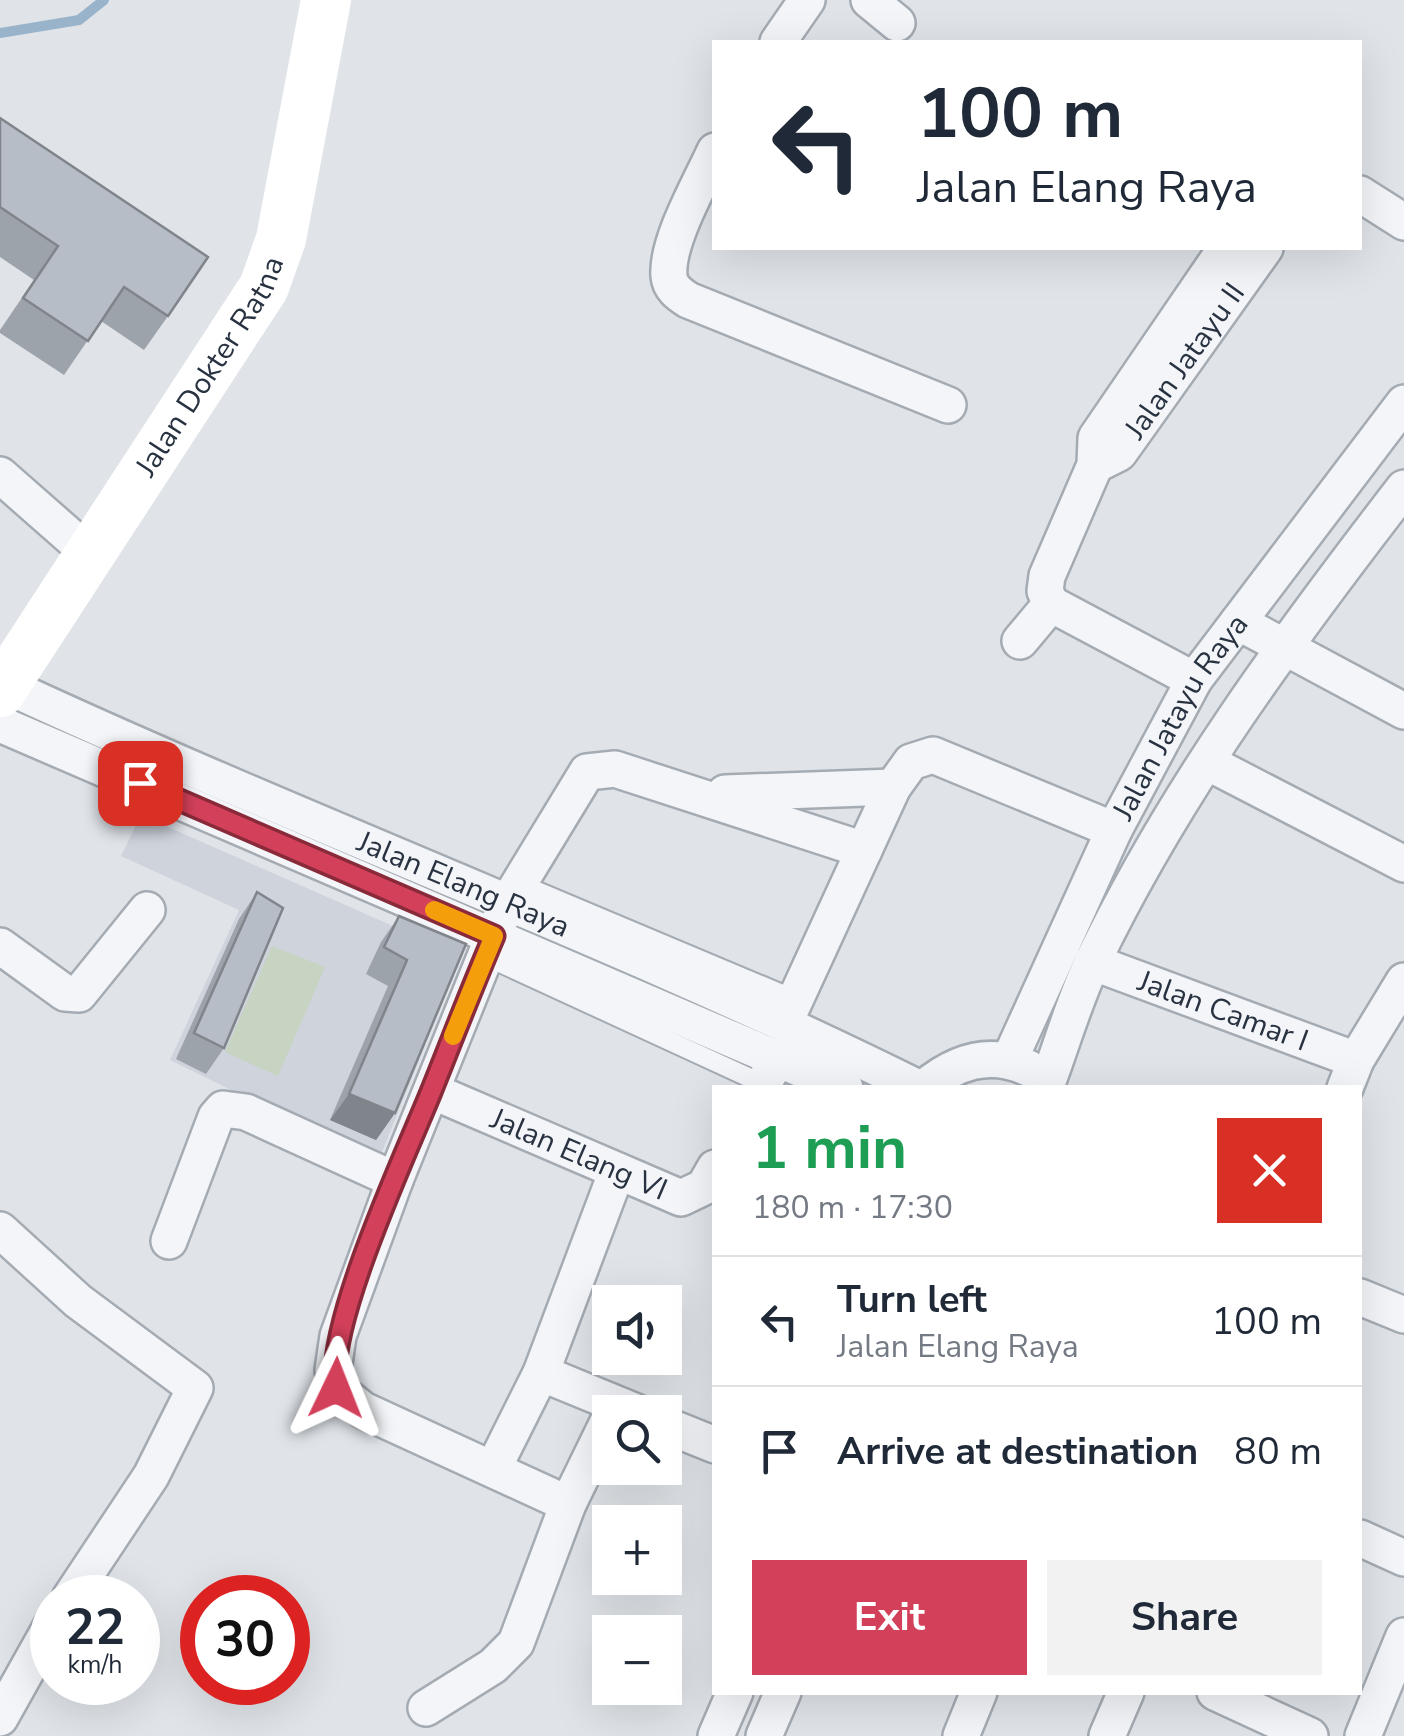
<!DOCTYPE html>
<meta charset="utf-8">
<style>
:root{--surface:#fff;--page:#f2f2f3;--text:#1f2937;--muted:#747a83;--line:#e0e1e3;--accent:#d3405a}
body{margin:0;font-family:"Nunito Sans",sans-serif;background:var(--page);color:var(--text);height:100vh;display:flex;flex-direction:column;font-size:38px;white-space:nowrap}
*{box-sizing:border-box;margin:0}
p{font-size:32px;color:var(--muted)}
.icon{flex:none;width:55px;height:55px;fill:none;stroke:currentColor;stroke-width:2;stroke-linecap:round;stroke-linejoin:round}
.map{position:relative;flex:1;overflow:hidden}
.panel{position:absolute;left:712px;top:1085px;width:650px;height:610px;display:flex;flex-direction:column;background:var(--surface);border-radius:0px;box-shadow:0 10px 40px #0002}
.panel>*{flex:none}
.guide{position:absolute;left:712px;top:40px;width:650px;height:210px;border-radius:0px;box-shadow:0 10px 40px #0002;background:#fff;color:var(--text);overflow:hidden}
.buttons{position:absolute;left:592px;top:1285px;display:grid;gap:20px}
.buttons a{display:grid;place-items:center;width:90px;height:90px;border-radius:0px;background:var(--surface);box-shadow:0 10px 40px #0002;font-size:50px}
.speed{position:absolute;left:30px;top:1575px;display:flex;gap:20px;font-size:50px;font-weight:700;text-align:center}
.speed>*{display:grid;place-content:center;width:130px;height:130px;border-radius:50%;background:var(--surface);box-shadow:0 10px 40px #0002;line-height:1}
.speed small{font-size:25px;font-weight:400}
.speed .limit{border:15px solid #d22;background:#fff;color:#111}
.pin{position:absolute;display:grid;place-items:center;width:85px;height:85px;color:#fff;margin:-42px;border-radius:20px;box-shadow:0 5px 15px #0006}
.me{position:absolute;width:110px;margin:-55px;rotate:2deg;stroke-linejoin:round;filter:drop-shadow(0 0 8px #0008)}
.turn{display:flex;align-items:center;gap:35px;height:210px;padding:0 40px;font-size:45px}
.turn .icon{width:130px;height:130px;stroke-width:2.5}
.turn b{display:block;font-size:70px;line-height:85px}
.round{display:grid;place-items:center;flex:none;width:105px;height:105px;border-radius:0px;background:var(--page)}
.head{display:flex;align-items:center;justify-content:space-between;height:170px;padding:0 40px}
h1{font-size:60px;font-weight:700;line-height:75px;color:#1e9e55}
.action{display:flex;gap:20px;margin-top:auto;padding:20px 40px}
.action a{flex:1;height:115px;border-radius:0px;background:var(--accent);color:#fff;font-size:40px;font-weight:700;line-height:115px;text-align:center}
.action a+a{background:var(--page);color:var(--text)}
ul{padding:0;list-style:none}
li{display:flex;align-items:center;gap:30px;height:130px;padding:0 40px;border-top:2px solid var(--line)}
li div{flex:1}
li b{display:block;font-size:38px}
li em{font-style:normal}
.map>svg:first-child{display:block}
</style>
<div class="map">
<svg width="1404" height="1736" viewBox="0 0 1404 1736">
<rect width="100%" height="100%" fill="#e0e4e9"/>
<path fill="#ced3dc" d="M141,815L461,956L378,1162L170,1060L239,910L121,856Z"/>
<path fill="#c6d4c1" d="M272,946L325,967L278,1076L225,1052Z"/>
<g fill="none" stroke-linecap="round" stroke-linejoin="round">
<path stroke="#99b3cb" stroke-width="10" d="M0,33L79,20L104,0"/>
<g stroke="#a5abb3" stroke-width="22">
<path id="lane" d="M518,883L794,999
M485,956L763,1084"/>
</g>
<g stroke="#a5abb3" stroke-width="40">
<g id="street">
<path d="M869,0L897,23"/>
<path d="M778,42L807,0"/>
<path d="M715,151C701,182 666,242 669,276C670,288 679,294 688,300L948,405"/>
<path d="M1360,194L1404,222"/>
<path id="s1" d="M1095,465L1119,453L1265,248"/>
<path d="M0,475L90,554"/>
<path d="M1051,604L1194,680"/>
<path d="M1238,622L1404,711"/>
<path d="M1020,641L1051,604L1045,591L1047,576L1095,465L1096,438L1226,248"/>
<path id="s2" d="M5,685C306,825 620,940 918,1088"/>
<path d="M0,724L845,1088"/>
<path d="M1207,762L1404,864"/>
<path d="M725,793L893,787"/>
<path d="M0,946L65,993L79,994L147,910"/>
<path id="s3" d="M1092,962L1356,1060"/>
<path d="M785,1022L893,787L911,762L933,755L1114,830"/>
<path id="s4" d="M1009,1061L1114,830L1194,680L1404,403"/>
<path d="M1048,1081C1063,1041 1075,998 1094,959C1176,789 1289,637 1404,488"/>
<path d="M761,1088L779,1056"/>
<path d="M924,1088C955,1062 989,1050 1028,1068"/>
<path d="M1345,1088L1356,1060L1404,981"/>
<path id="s5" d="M432,1091L681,1198L704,1187L715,1168"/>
<path d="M0,1230L78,1301L195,1388L151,1476L70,1598"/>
<path d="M169,1241L216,1117L223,1109L246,1112L395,1180"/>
<path d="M1360,1297L1404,1315"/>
<path d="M541,1373L636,1412"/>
<path d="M665,1425L715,1445"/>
<path d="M494,1467L541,1373L617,1171"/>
<path d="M568,1504L363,1410L336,1388L333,1370L338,1336L395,1180L506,905L587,772L615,769L864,850"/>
<path d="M1360,1538L1404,1558"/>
<path d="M1215,1692L1310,1736"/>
<path d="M426,1708L493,1666L516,1643L568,1504L610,1418"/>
<path d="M0,1718L52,1625"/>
<path d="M716,1736L735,1692"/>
<path d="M764,1736L783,1692"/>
<path d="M961,1736L979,1692"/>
<path d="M1107,1736L1126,1692"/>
<path d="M1363,1736L1404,1636"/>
</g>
</g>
<use href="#lane" stroke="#f3f5f8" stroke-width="18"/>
<use href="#street" stroke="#f3f5f8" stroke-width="35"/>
<path stroke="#fff" stroke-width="50" id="s6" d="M0,692L264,287L281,239L326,0"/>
</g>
<path fill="#9da3aa" d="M0,118L168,316L144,350L101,321L64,375L0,333V330L34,280L0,257Z
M257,892L224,1048L206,1074L176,1059L239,919Z
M399,916L466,944L395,1113L376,1140L330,1120L388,986L366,974L381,942Z"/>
<path fill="#80848b" d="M349,1094L395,1113L376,1140L330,1120Z"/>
<path fill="#b7bdc6" stroke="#80848b" stroke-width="2.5" d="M0,118L208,257L168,316L124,287L88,341L23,298L58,246L0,207Z
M257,892L283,908L224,1048L194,1033Z
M399,916L466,944L395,1113L349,1094L407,960L384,947Z"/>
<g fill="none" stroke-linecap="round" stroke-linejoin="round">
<g stroke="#892a3a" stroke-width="25">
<path id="route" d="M140,783L494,936C472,987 452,1040 431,1092C405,1156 325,1327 336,1388"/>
</g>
<use href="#route" stroke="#d3405a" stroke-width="18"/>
<path stroke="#f59e0b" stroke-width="18" d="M434,910L494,936L453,1036"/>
</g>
<g text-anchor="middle" stroke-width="10" stroke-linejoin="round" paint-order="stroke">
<g font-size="30" fill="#283241" stroke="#eff3f7">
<text dy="10" stroke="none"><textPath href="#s1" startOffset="140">Jalan Jatayu II</textPath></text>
<text dy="10" stroke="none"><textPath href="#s6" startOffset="388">Jalan Dokter Ratna</textPath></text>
<text dy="10" stroke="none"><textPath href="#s4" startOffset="385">Jalan Jatayu Raya</textPath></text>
<text dy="10" stroke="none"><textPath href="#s2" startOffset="500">Jalan Elang Raya</textPath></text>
<text dy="10" stroke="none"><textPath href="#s3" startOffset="140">Jalan Camar I</textPath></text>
<text dy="10" stroke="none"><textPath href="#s5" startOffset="160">Jalan Elang VI</textPath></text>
</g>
</g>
</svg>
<div class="buttons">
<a><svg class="icon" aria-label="sound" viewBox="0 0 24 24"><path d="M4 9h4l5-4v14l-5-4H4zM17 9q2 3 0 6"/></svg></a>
<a><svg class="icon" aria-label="search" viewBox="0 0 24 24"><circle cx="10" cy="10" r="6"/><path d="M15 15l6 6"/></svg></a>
<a>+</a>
<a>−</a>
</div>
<div class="speed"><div>22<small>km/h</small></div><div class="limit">30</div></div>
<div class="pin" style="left:140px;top:783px;background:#d93025"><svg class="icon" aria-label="arrive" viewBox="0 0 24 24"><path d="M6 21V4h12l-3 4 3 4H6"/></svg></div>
<svg class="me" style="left:336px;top:1388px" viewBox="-20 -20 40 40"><path d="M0-17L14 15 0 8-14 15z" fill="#d3405a" stroke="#fff" stroke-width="4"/></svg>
<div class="guide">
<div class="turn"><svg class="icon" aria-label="left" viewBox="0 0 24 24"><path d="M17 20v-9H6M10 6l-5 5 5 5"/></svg><div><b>100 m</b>Jalan Elang Raya</div></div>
</div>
<section class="panel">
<div class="head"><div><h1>1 min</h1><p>180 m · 17:30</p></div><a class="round" style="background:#d93025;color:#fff"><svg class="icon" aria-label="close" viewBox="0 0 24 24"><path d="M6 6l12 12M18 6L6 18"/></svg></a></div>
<ul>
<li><svg class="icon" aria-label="left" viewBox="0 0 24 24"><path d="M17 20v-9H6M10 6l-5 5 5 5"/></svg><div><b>Turn left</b><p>Jalan Elang Raya</p></div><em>100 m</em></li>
<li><svg class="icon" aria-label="arrive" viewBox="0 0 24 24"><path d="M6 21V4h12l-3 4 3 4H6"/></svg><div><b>Arrive at destination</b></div><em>80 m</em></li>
</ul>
<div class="action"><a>Exit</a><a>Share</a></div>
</section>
</div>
